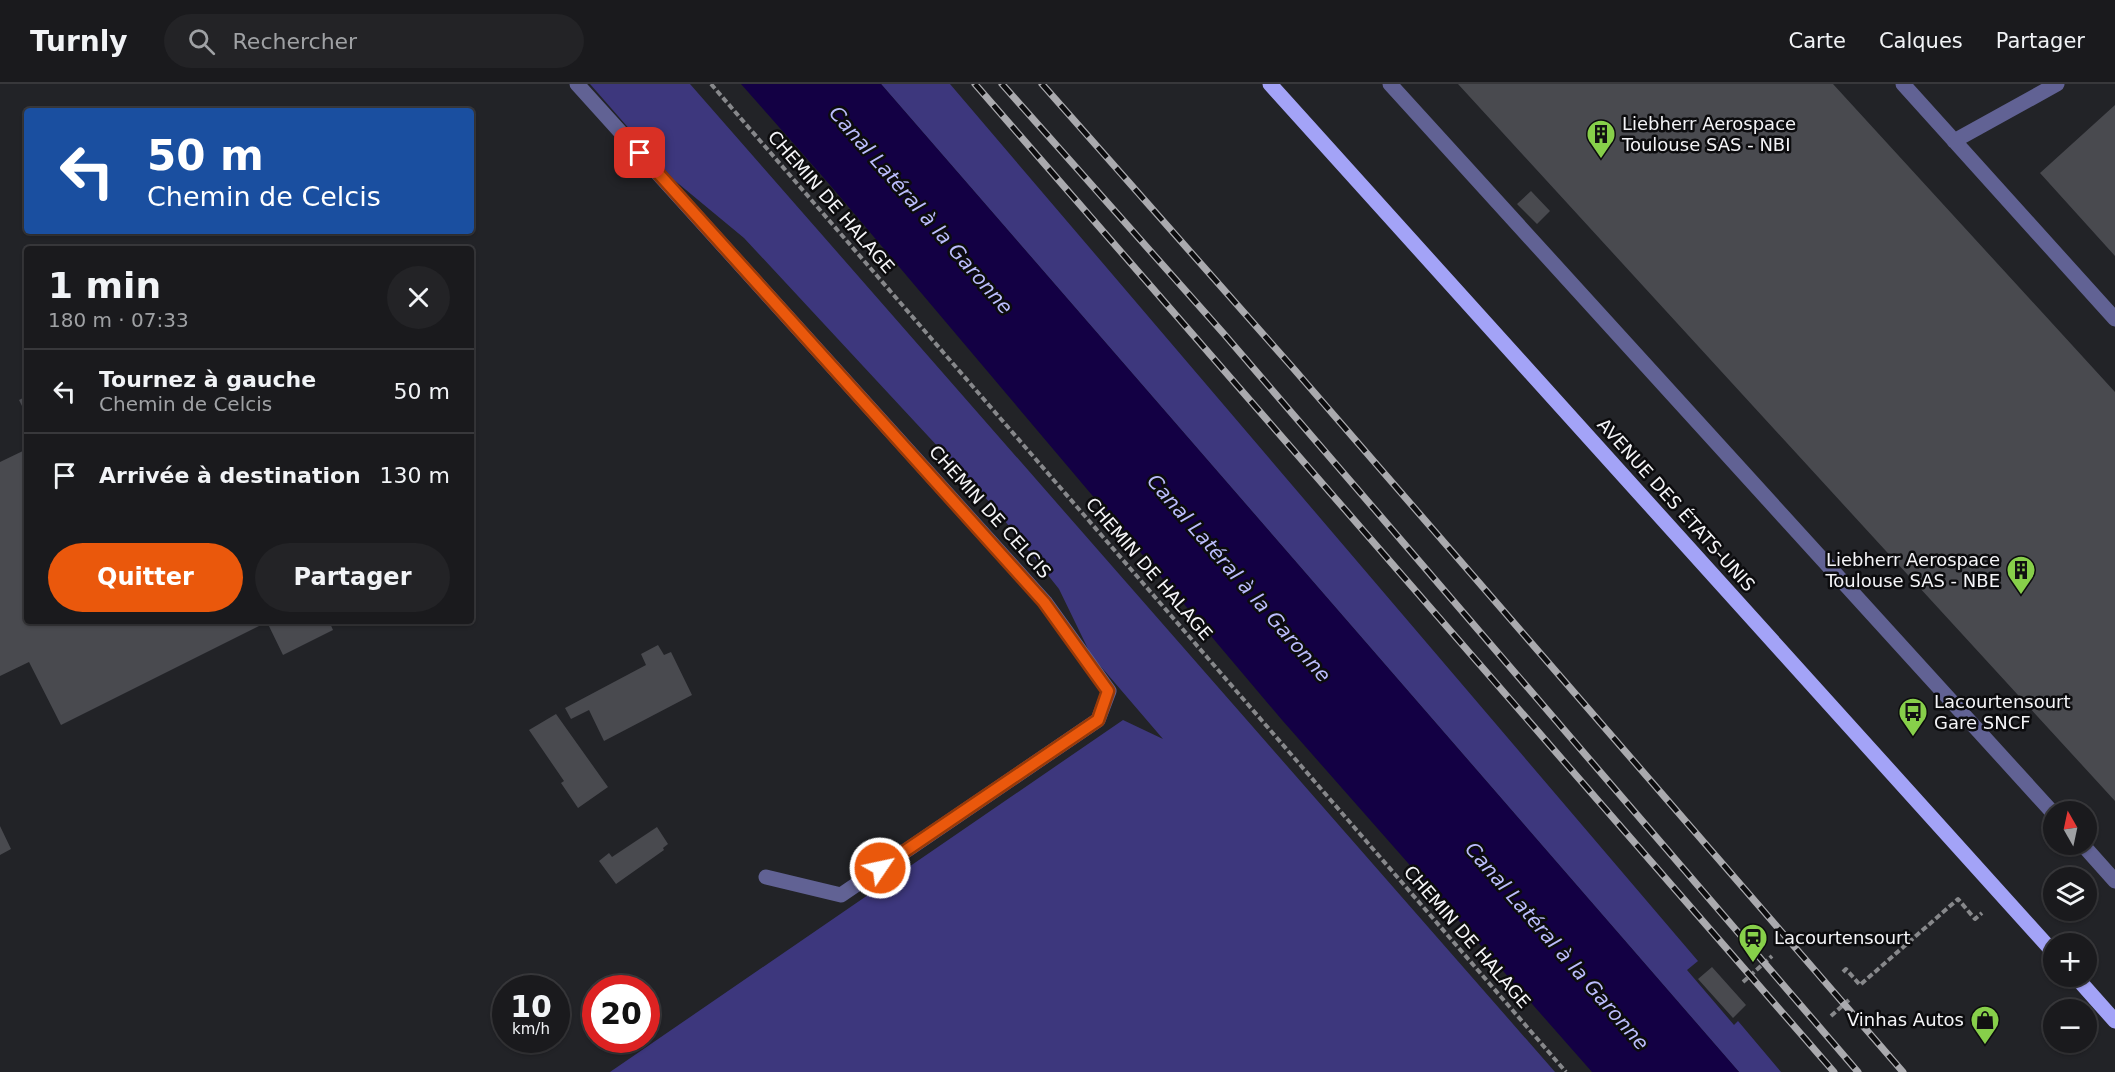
<!DOCTYPE html>
<html lang="fr">
<meta charset="utf-8">
<style>
:root{--surface:#1a1a1d;--page:#232326;--text:#f1f3f6;--muted:#9fa1a4;--line:#38383b;--accent:#ea580c}
body{margin:0;font-family:"DejaVu Sans",sans-serif;background:var(--page);color:var(--text);height:100vh;display:flex;flex-direction:column;font-size:22px;white-space:nowrap}
*{box-sizing:border-box;margin:0}
p{font-size:20px;color:var(--muted)}
.icon{flex:none;width:33px;height:33px;fill:none;stroke:currentColor;stroke-width:2;stroke-linecap:round;stroke-linejoin:round}
.map{position:relative;flex:1;overflow:hidden}
.sheet{position:absolute;left:24px;top:162px;width:450px;height:378px;display:flex;flex-direction:column;background:var(--surface);border-radius:6px;box-shadow:0 2px 4px #0004,0 0 0 2px var(--line)}
.sheet>*{flex:none}
.guide{position:absolute;left:24px;top:24px;width:450px;height:126px;border-radius:6px;box-shadow:0 2px 4px #0004,0 0 0 2px var(--line);background:#1a4fa0;color:#fff;overflow:hidden}
.needle{width:39px;rotate:351deg}
.fabs{position:absolute;left:2043px;top:717px;display:grid;gap:12px}
.fabs a{display:grid;place-items:center;width:54px;height:54px;border-radius:50%;background:var(--surface);box-shadow:0 2px 4px #0004,0 0 0 2px var(--line);font-size:30px}
.speed{position:absolute;left:492px;top:891px;display:flex;gap:12px;font-size:30px;font-weight:700;text-align:center}
.speed>*{display:grid;place-content:center;width:78px;height:78px;border-radius:50%;background:var(--surface);box-shadow:0 2px 4px #0004,0 0 0 2px var(--line);line-height:1}
.speed small{font-size:15px;font-weight:400}
.speed .limit{border:9px solid #d22;background:#fff;color:#111}
.pin{position:absolute;display:grid;place-items:center;width:51px;height:51px;color:#fff;margin:-26px;border-radius:12px;box-shadow:0 3px 9px #0006}
.me{position:absolute;width:66px;margin:-33px;rotate:56deg;stroke-linejoin:round;filter:drop-shadow(0 0 4px #0008)}
.turn{display:flex;align-items:center;gap:21px;height:126px;padding:0 24px;font-size:27px}
.turn .icon{width:78px;height:78px;stroke-width:2.5}
.turn b{display:block;font-size:42px;line-height:51px}
.round{display:grid;place-items:center;flex:none;width:63px;height:63px;border-radius:32px;background:var(--page)}
.head{display:flex;align-items:center;justify-content:space-between;height:102px;padding:0 24px}
h1{font-size:36px;font-weight:700;line-height:45px}
.primary-button{display:flex;gap:12px;margin-top:auto;padding:12px 24px}
.primary-button a{flex:1;height:69px;border-radius:36px;background:var(--accent);color:#fff;font-size:24px;font-weight:700;line-height:69px;text-align:center}
.primary-button a+a{background:var(--page);color:var(--text)}
ul{padding:0;list-style:none}
li{display:flex;align-items:center;gap:18px;height:84px;padding:0 24px;border-top:2px solid var(--line)}
li div{flex:1}
li b{display:block;font-size:22px}
li em{font-style:normal}
header{display:flex;align-items:center;gap:36px;box-sizing:border-box;height:84px;padding:0 30px;background:var(--surface);border-bottom:2px solid var(--line)}
header strong{font-size:28px}
nav{display:flex;gap:33px;margin-inline-start:auto;font-size:21px}
.search{width:420px;height:54px;background:var(--page);display:flex;align-items:center;gap:15px;box-sizing:border-box;padding:0 21px;border-radius:33px;color:var(--muted);font-size:22px}
.map>svg:first-child{display:block}
</style>
<header>
<strong>Turnly</strong>
<div class="search"><svg class="icon" aria-label="search" viewBox="0 0 24 24"><circle cx="10" cy="10" r="6"/><path d="M15 15l6 6"/></svg>Rechercher</div>
<nav><a>Carte</a><a>Calques</a><a>Partager</a></nav>
</header>
<div class="map">
<svg width="2115" height="988" viewBox="0 0 2115 988">
<rect width="100%" height="100%" fill="#222327"/>
<path fill="#3d377d" d="M590,0H690L1555,988H610L1123,636L1163,655L1091,571L1059,505L993,422L744,154L674,96Z
M881,0H950L1698,877L1687,886L1734,941L1738,937L1781,988H1739Z"/>
<path fill="#130044" d="M741,0H881L1739,988H1592L1282,636L830,101Z"/>
<path fill="#494a4f" d="M1458,0H1833L2115,308V717Z
M2115,21V172L2040,89Z
M1531,107L1550,127L1537,140L1517,120Z
M27,312V332L19,316Z
M27,365V537H329L333,546L283,571L267,538L61,641L29,578L0,592V378Z
M658,561L664,571L671,568L692,611L604,657L589,626L571,635L565,624L646,581L641,570Z
M556,630L608,703L578,724L561,699L564,697L529,646Z
M0,742L11,765L0,771Z
M657,743L668,760L663,764L664,766L616,800L599,777L609,769L612,773Z
M1712,883L1746,921L1733,934L1698,895Z"/>
<g fill="none" stroke-linecap="round" stroke-linejoin="round">
<path stroke="#87888b" stroke-width="4" stroke-dasharray="6 3" stroke-linecap="butt" d="M711,0L1566,988
M1843,888L1846,885L1860,901L1958,815L1975,835L1982,829
M1743,898L1772,872
M1831,932L1850,915"/>
<path stroke="#616294" stroke-width="15" d="M577,0L1045,518L1109,607L1098,636L841,811L766,793
M1390,0L2054,730
M1903,0L2115,235
M1954,57L2057,0
M2082,760L2115,797"/>
<path stroke="#a3a3f7" stroke-width="15" d="M1270,0L2054,869
M2075,892L2115,937"/>
<g stroke="#aaaaae" stroke-width="7">
<path id="rail" d="M975,0L1834,988
M1002,0L1224,250L1858,988
M1042,0L1293,284L1903,988"/>
</g>
<use href="#rail" stroke="#0c0c0e" stroke-width="4.5" stroke-dasharray="14" stroke-linecap="butt"/>
</g>
<g fill="none" stroke-linecap="round" stroke-linejoin="round">
<g stroke="#983908" stroke-width="15">
<path id="route" d="M640,69L1044,518L1108,607L1098,636L880,784"/>
</g>
<use href="#route" stroke="#ea580c" stroke-width="10"/>
</g>
<defs>
<g id="building-pin" transform="scale(1.5)"><path d="M0 17L-7.5 6A9.5 9.5 0 1 1 7.5 6Z" fill="#87cf4a" stroke="#0c0c0e"/><path d="M-4-6H4V6H1V3H-1V6H-4ZM-2.5-4.3h1.7v1.8h-1.7ZM.8-4.3h1.7v1.8H.8ZM-2.5-1h1.7V.8h-1.7ZM.8-1h1.7V.8H.8Z" fill="#111"/></g>
<g id="bus-pin" transform="scale(1.5)"><path d="M0 17L-7.5 6A9.5 9.5 0 1 1 7.5 6Z" fill="#87cf4a" stroke="#0c0c0e"/><path d="M-5-6H5V4H4V6H2V4H-2V6H-4V4H-5ZM-3.5-4V0h7V-4ZM-3.5 1.2v1.5H-2V1.2ZM2 1.2v1.5H3.5V1.2Z" fill="#111"/></g>
<g id="station-pin" transform="scale(1.5)"><path d="M0 17L-7.5 6A9.5 9.5 0 1 1 7.5 6Z" fill="#87cf4a" stroke="#0c0c0e"/><path d="M-3-6H3Q5-6 5-4V2Q5 4 3 4L4.5 6H3L1.5 4h-3L-3 6H-4.5L-3 4Q-5 4-5 2V-4Q-5-6-3-6ZM-3.5-4v3h7v-3ZM-3.5 1v1.5H-2V1ZM2 1v1.5H3.5V1Z" fill="#111"/></g>
<g id="shop-pin" transform="scale(1.5)"><path d="M0 17L-7.5 6A9.5 9.5 0 1 1 7.5 6Z" fill="#87cf4a" stroke="#0c0c0e"/><path d="M-5-2.5h2.3a2.7 3.5 0 0 1 5.4 0H5L5.5 6h-11ZM-1.5-2.5h3a1.5 2.3 0 0 0-3 0Z" fill="#111"/></g>
</defs>
<g fill-rule="evenodd">
<use href="#building-pin" x="1601" y="50"/>
<use href="#building-pin" x="2021" y="486"/>
<use href="#bus-pin" x="1913" y="628"/>
<use href="#station-pin" x="1753" y="854"/>
<use href="#shop-pin" x="1985" y="936"/>
</g>
<g text-anchor="middle" stroke-width="5" stroke-linejoin="round" paint-order="stroke">
<g font-size="18" fill="#f4f4f7" stroke="#0c0c0e" text-anchor="start">
<text x="1622" y="46">Liebherr Aerospace<tspan x="1622" dy="21">Toulouse SAS - NBI</tspan></text>
<text x="2000" y="482" text-anchor="end">Liebherr Aerospace<tspan x="2000" dy="21">Toulouse SAS - NBE</tspan></text>
<text x="1934" y="624">Lacourtensourt<tspan x="1934" dy="21">Gare SNCF</tspan></text>
<text x="1774" y="860">Lacourtensourt</text>
<text x="1964" y="942" text-anchor="end">Vinhas Autos</text>
</g>
<g font-size="18" fill="#f4f4f7" stroke="#0c0c0e">
<text transform="translate(831 118) rotate(49)" y="6">CHEMIN DE HALAGE</text>
<text transform="translate(1676 421) rotate(48)" y="6">AVENUE DES ÉTATS-UNIS</text>
<text transform="translate(990 428) rotate(48)" y="6">CHEMIN DE CELCIS</text>
<text transform="translate(1149 485) rotate(49)" y="6">CHEMIN DE HALAGE</text>
<text transform="translate(1467 853) rotate(49)" y="6">CHEMIN DE HALAGE</text>
</g>
<g font-size="20" font-style="italic" fill="#bbbdfc" stroke="#0c0c0e">
<text transform="translate(921 126) rotate(49)" y="7">Canal Latéral à la Garonne</text>
<text transform="translate(1239 494) rotate(49)" y="7">Canal Latéral à la Garonne</text>
<text transform="translate(1557 862) rotate(49)" y="7">Canal Latéral à la Garonne</text>
</g>
</g>
</svg>
<div class="fabs">
<a><svg class="needle" viewBox="-14 -14 28 28"><path d="M0-13l5 13h-10z" fill="#e53935"/><path d="M0 13l5-13h-10z" fill="#9fa1a4"/></svg></a>
<a><svg class="icon" aria-label="layers" viewBox="0 0 24 24"><path d="M12 4l9 5-9 5-9-5zM3 14l9 5 9-5"/></svg></a>
<a>+</a>
<a>−</a>
</div>
<div class="speed"><div>10<small>km/h</small></div><div class="limit">20</div></div>
<div class="pin" style="left:640px;top:69px;background:#d93025"><svg class="icon" aria-label="arrive" viewBox="0 0 24 24"><path d="M6 21V4h12l-3 4 3 4H6"/></svg></div>
<svg class="me" style="left:880px;top:784px" viewBox="-20 -20 40 40"><circle r="17" fill="#ea580c" stroke="#fff" stroke-width="3"/><path d="M0-11L8 9 0 5-8 9z" fill="#fff"/></svg>
<div class="guide">
<div class="turn"><svg class="icon" aria-label="left" viewBox="0 0 24 24"><path d="M17 20v-9H6M10 6l-5 5 5 5"/></svg><div><b>50 m</b>Chemin de Celcis</div></div>
</div>
<section class="sheet">
<div class="head"><div><h1>1 min</h1><p>180 m · 07:33</p></div><a class="round"><svg class="icon" aria-label="close" viewBox="0 0 24 24"><path d="M6 6l12 12M18 6L6 18"/></svg></a></div>
<ul>
<li><svg class="icon" aria-label="left" viewBox="0 0 24 24"><path d="M17 20v-9H6M10 6l-5 5 5 5"/></svg><div><b>Tournez à gauche</b><p>Chemin de Celcis</p></div><em>50 m</em></li>
<li><svg class="icon" aria-label="arrive" viewBox="0 0 24 24"><path d="M6 21V4h12l-3 4 3 4H6"/></svg><div><b>Arrivée à destination</b></div><em>130 m</em></li>
</ul>
<div class="primary-button"><a>Quitter</a><a>Partager</a></div>
</section>
</div>
